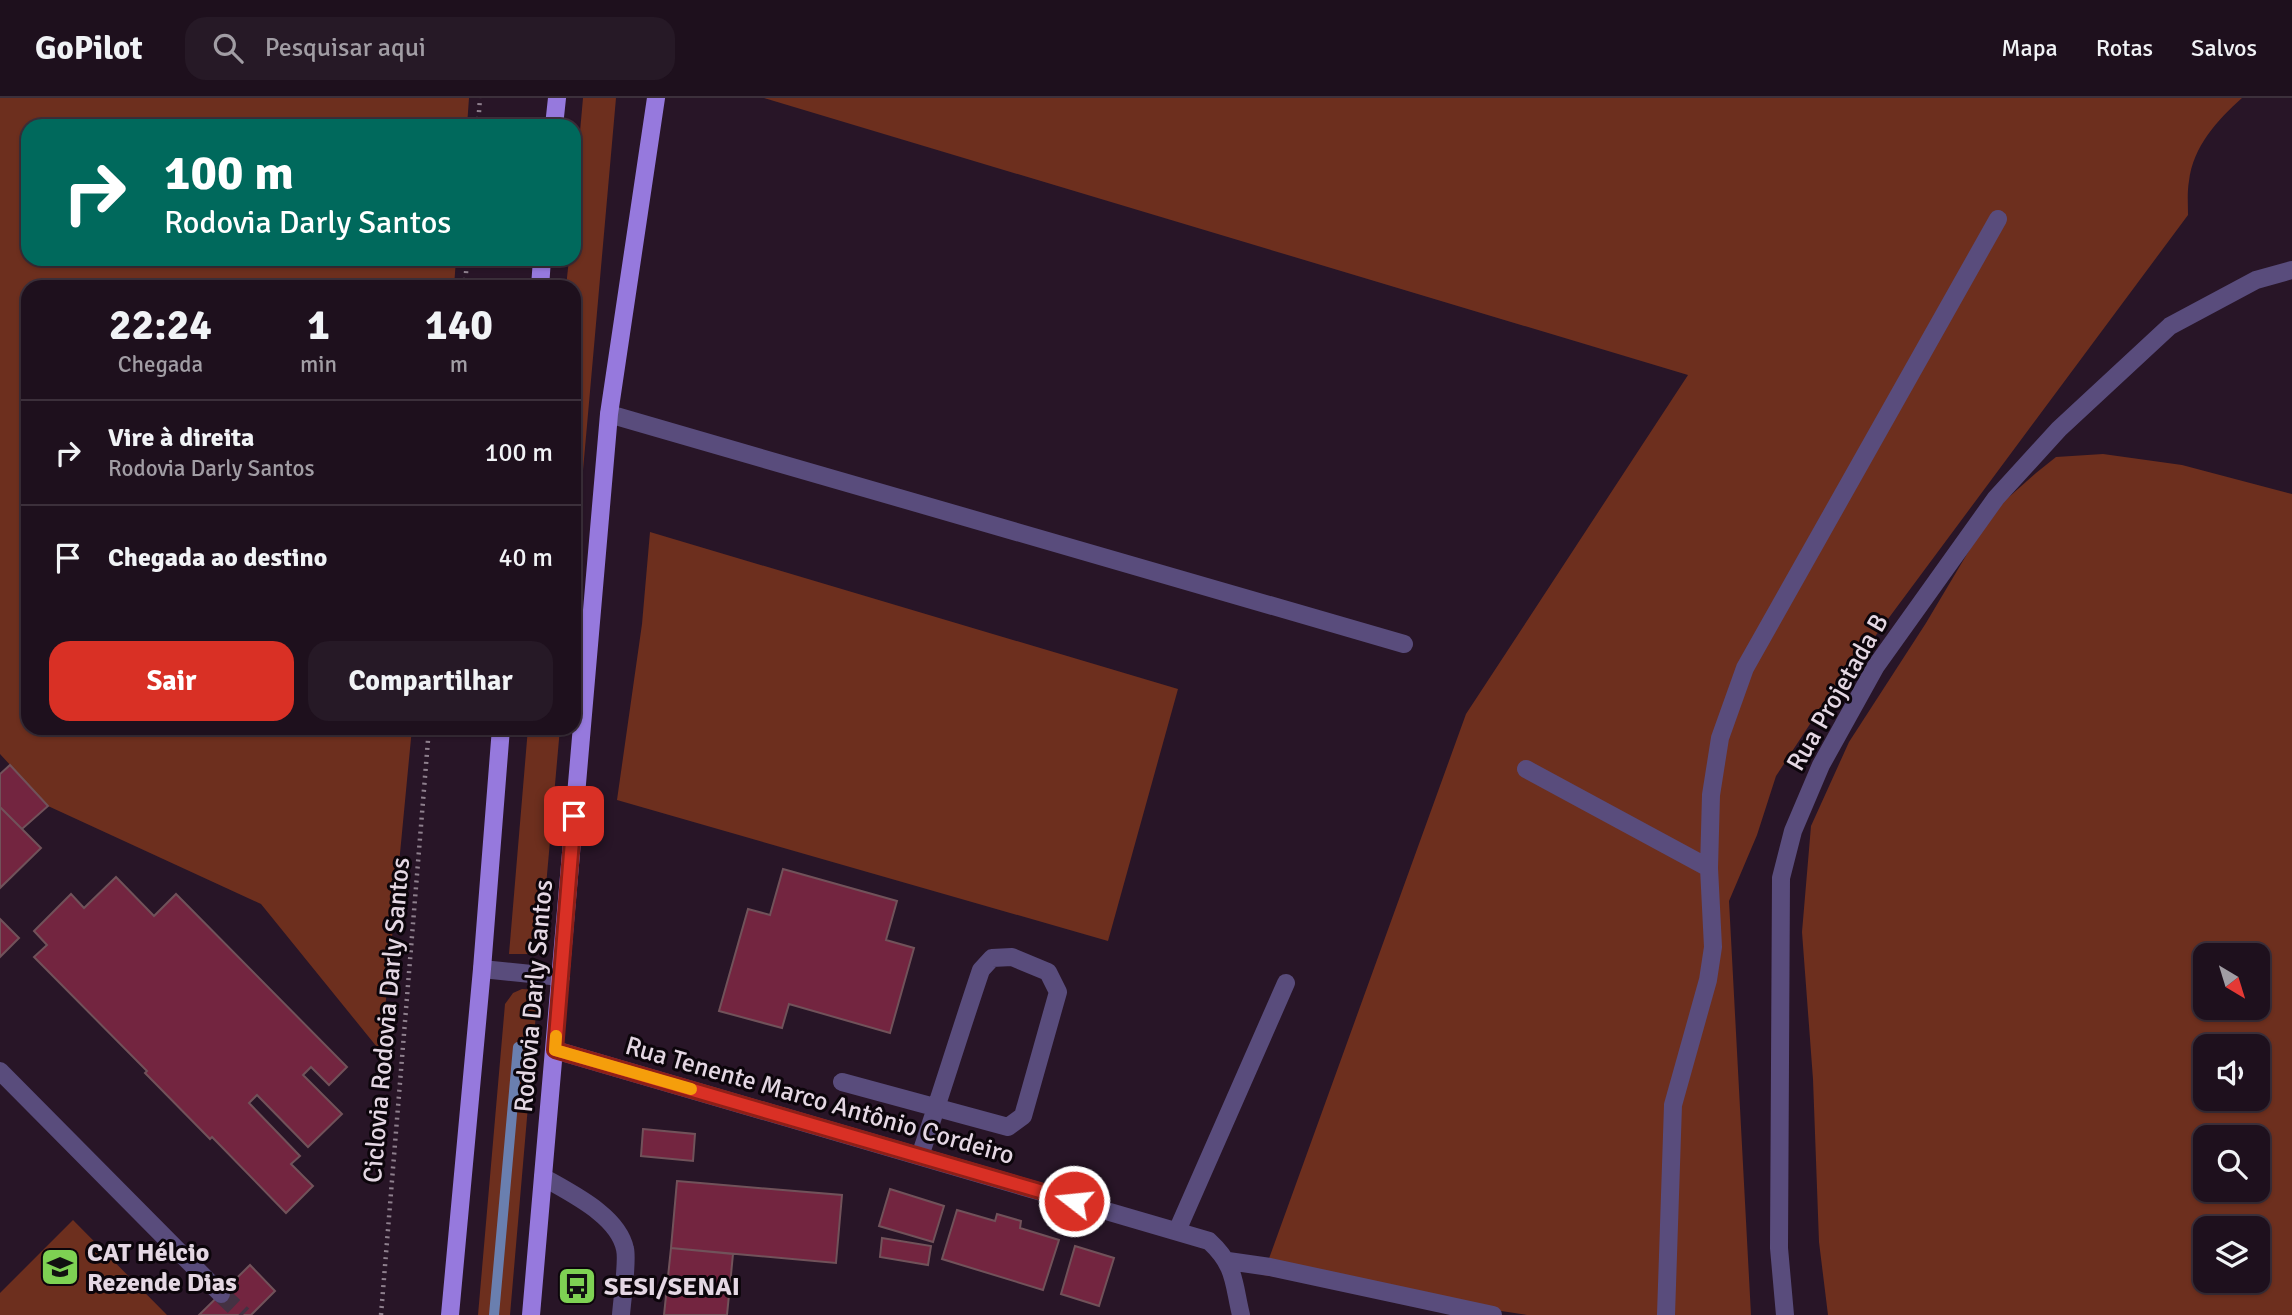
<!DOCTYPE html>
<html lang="pt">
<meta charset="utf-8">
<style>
:root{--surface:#1e101d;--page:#261926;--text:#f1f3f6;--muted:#a19da4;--line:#3c303b;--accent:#d93025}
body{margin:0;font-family:Signika,sans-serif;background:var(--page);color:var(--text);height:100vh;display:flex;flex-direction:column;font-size:26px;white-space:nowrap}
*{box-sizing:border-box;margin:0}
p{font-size:23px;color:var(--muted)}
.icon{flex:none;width:38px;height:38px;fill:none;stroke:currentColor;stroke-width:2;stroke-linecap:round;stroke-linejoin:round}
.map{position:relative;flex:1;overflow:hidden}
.side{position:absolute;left:21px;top:182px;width:560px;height:455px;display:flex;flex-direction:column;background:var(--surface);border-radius:21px;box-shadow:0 2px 5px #0004,0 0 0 2px var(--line)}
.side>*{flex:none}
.banner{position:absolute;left:21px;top:21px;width:560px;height:147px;border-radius:21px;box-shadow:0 2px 5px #0004,0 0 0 2px var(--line);background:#00695c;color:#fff;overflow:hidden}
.needle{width:46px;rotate:142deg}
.fabs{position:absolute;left:2193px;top:845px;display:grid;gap:14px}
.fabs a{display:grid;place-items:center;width:77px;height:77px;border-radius:14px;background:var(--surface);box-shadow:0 2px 5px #0004,0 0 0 2px var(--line);font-size:35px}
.pin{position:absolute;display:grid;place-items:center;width:60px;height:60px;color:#fff;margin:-30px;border-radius:14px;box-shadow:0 4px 10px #0006}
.me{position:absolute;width:77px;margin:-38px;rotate:286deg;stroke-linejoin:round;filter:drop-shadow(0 0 5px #0008)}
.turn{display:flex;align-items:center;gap:24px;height:147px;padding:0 28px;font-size:32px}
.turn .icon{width:91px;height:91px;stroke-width:2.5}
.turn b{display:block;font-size:49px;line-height:60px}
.eta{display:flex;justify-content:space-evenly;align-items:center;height:119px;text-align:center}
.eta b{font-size:42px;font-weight:700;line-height:49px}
.button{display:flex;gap:14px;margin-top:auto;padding:14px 28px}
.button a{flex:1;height:80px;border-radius:21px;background:var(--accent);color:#fff;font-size:28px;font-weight:700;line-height:80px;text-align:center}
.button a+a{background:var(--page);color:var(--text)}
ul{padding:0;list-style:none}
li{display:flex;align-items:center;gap:21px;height:105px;padding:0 28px;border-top:2px solid var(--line)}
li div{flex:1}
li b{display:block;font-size:26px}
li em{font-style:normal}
header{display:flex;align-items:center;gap:42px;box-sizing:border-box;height:98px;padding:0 35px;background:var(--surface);border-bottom:2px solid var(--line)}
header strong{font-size:33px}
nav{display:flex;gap:38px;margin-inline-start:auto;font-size:24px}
.search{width:490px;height:63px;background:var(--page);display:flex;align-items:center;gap:18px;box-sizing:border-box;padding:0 24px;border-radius:21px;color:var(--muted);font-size:26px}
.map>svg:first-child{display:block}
</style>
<header>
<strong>GoPilot</strong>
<div class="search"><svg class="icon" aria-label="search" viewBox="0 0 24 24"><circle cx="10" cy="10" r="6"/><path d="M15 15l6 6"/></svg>Pesquisar aqui</div>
<nav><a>Mapa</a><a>Rotas</a><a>Salvos</a></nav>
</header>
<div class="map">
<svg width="2292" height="1217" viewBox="0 0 2292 1217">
<rect width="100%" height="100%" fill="#281527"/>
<path fill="#6d2f1e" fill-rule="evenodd" d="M0,0H469L467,28H28V161H456L454,189H28V630H412L381,954L261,806L48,708L0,656Z
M583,0H616L574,474V189H566L569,161H574V101Z
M764,0H2242C2217,22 2193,49 2189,83C2187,94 2188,106 2188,117L1810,626L1776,678L1757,737L1729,803L1751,1217H1527L1263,1177L1466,616L1688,277Z
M2103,356L2182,367L2292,396V1217H1828L1819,1144L1813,981L1802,834L1811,728L1849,644L1926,525L1992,414L2036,375L2056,359ZM2205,858H2258V910H2205ZM2205,948H2258V1001H2205ZM2205,1040H2258V1092H2205ZM2205,1130H2258V1183H2205Z
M650,434L1178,591L1108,843L617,702L642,526Z
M528,630H560L540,856H509Z
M522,891L538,892L510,1217H478L505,906L513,895Z
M73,1122L167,1217H0V1195Z"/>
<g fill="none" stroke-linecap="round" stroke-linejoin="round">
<path stroke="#6a7faf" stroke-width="10" d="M494,1217L518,949"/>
</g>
<path fill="#732540" stroke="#71525a" stroke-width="2" d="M10,667L48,708L22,731L0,709V676Z
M0,709L41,750L0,790Z
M783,771L897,803L886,842L914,850L890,935L789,906L782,930L719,913L748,811L770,817Z
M116,779L154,818L176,796L347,969L329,987L311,969L303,977L342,1016L308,1049L257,997L249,1005L300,1058L291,1066L313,1088L286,1115L212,1039L210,1041L145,975L147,973L34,859L47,847L34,833L71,796L84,810Z
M0,821L19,840L0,859Z
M643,1031L695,1036L693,1063L641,1058Z
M677,1083L842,1097L836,1165L671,1150Z
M890,1091L944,1108L933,1144L879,1128Z
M957,1112L995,1123L997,1116L1021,1123L1020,1130L1059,1142L1043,1192L942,1161Z
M882,1140L931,1148L928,1167L880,1159Z
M1075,1148L1114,1160L1099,1208L1061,1196Z
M671,1150L733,1156L727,1217H664Z
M250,1167L275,1193L251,1217H199Z"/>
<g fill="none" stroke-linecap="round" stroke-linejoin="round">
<path stroke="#443243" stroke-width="18" stroke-dasharray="18 9" stroke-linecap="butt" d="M221,1196L243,1217"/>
<path stroke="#8f808e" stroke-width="4.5" stroke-dasharray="2 5" stroke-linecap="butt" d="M478,28L480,0
M465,189L467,161
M381,1217L429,630"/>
<path stroke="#594c7c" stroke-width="18" d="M609,316L1404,546
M1526,671L1709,770
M482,871L561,879
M555,952L1209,1143C1236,1168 1233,1184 1241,1217
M0,973L221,1196
M842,984L1008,1029L1023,1018L1058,894L1048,874L1012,859L992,860L981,872C960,934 941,996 920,1058
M543,1079C570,1095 618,1117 625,1151C628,1163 622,1202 621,1217
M1177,1133L1286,885
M1228,1163L1270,1169L1493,1217
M1666,1217L1673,1007L1708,882L1713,849L1709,770L1711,697L1720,640L1745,570L1998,121
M1785,1217L1779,1150L1781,780L1793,733L1821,667L1876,568L1996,400L2059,331L2170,228L2256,182L2292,172"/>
<path stroke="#9679dd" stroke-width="18" d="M554,28L557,0
M540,189L542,161
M450,1217L482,871L501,630
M531,1217L609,316L656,0"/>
</g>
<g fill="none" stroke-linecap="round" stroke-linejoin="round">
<g stroke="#8d1f18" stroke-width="18">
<path id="route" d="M574,718L555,952L1074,1103"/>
</g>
<use href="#route" stroke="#d93025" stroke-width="12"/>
<path stroke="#f59e0b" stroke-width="12" d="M556,938L555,952L691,991"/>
</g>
<defs>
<g id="school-square" transform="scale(2.0125)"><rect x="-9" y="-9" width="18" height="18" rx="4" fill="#7ed153" stroke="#0c050b"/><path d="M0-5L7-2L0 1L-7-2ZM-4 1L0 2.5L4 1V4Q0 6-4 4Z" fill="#111"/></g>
<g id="bus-square" transform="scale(2.0125)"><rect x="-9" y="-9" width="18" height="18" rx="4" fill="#7ed153" stroke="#0c050b"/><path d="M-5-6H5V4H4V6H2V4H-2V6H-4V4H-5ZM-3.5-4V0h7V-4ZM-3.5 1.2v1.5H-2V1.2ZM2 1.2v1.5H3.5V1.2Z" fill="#111"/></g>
</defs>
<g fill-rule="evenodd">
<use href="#school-square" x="60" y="1169"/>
<use href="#bus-square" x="577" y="1188"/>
</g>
<g text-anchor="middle" stroke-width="6" stroke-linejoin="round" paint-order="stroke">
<g font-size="26" fill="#e4d7e3" stroke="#0c050b">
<text transform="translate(1837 594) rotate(-60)" y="9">Rua Projetada B</text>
<text transform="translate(533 898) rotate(-85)" y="9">Rodovia Darly Santos</text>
<text transform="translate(386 922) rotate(-85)" y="9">Ciclovia Rodovia Darly Santos</text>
<text transform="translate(820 1002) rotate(16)" y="9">Rua Tenente Marco Antônio Cordeiro</text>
</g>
<g font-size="26" font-weight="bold" fill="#e4d7e3" stroke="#0c050b" text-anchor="start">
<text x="87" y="1163">CAT Hélcio<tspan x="87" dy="30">Rezende Dias</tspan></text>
<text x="604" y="1197">SESI/SENAI</text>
</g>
</g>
</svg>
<div class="fabs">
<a><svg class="needle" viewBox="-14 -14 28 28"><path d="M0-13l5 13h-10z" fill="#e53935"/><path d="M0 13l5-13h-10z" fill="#a19da4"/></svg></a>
<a><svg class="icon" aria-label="sound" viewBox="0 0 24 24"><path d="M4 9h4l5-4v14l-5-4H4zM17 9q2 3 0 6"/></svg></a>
<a><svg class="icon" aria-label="search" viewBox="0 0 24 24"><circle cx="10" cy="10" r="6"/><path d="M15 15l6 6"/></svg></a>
<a><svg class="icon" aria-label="layers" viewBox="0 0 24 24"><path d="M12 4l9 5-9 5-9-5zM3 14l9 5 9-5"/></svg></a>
</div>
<div class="pin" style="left:574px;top:718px;background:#d93025"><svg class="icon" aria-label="arrive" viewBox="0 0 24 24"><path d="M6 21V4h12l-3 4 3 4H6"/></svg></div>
<svg class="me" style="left:1074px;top:1103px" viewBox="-20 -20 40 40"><circle r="17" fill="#d93025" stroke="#fff" stroke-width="3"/><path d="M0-11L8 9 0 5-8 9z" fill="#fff"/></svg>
<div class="banner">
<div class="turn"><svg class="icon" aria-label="right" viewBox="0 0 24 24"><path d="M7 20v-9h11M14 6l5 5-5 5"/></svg><div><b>100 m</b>Rodovia Darly Santos</div></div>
</div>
<section class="side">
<div class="eta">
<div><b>22:24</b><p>Chegada</p></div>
<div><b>1</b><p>min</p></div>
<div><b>140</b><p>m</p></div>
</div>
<ul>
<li><svg class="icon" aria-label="right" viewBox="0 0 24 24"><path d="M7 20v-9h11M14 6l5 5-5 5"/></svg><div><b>Vire à direita</b><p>Rodovia Darly Santos</p></div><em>100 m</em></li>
<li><svg class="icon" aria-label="arrive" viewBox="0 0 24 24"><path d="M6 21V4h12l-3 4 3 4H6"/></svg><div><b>Chegada ao destino</b></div><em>40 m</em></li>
</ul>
<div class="button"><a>Sair</a><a>Compartilhar</a></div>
</section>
</div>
